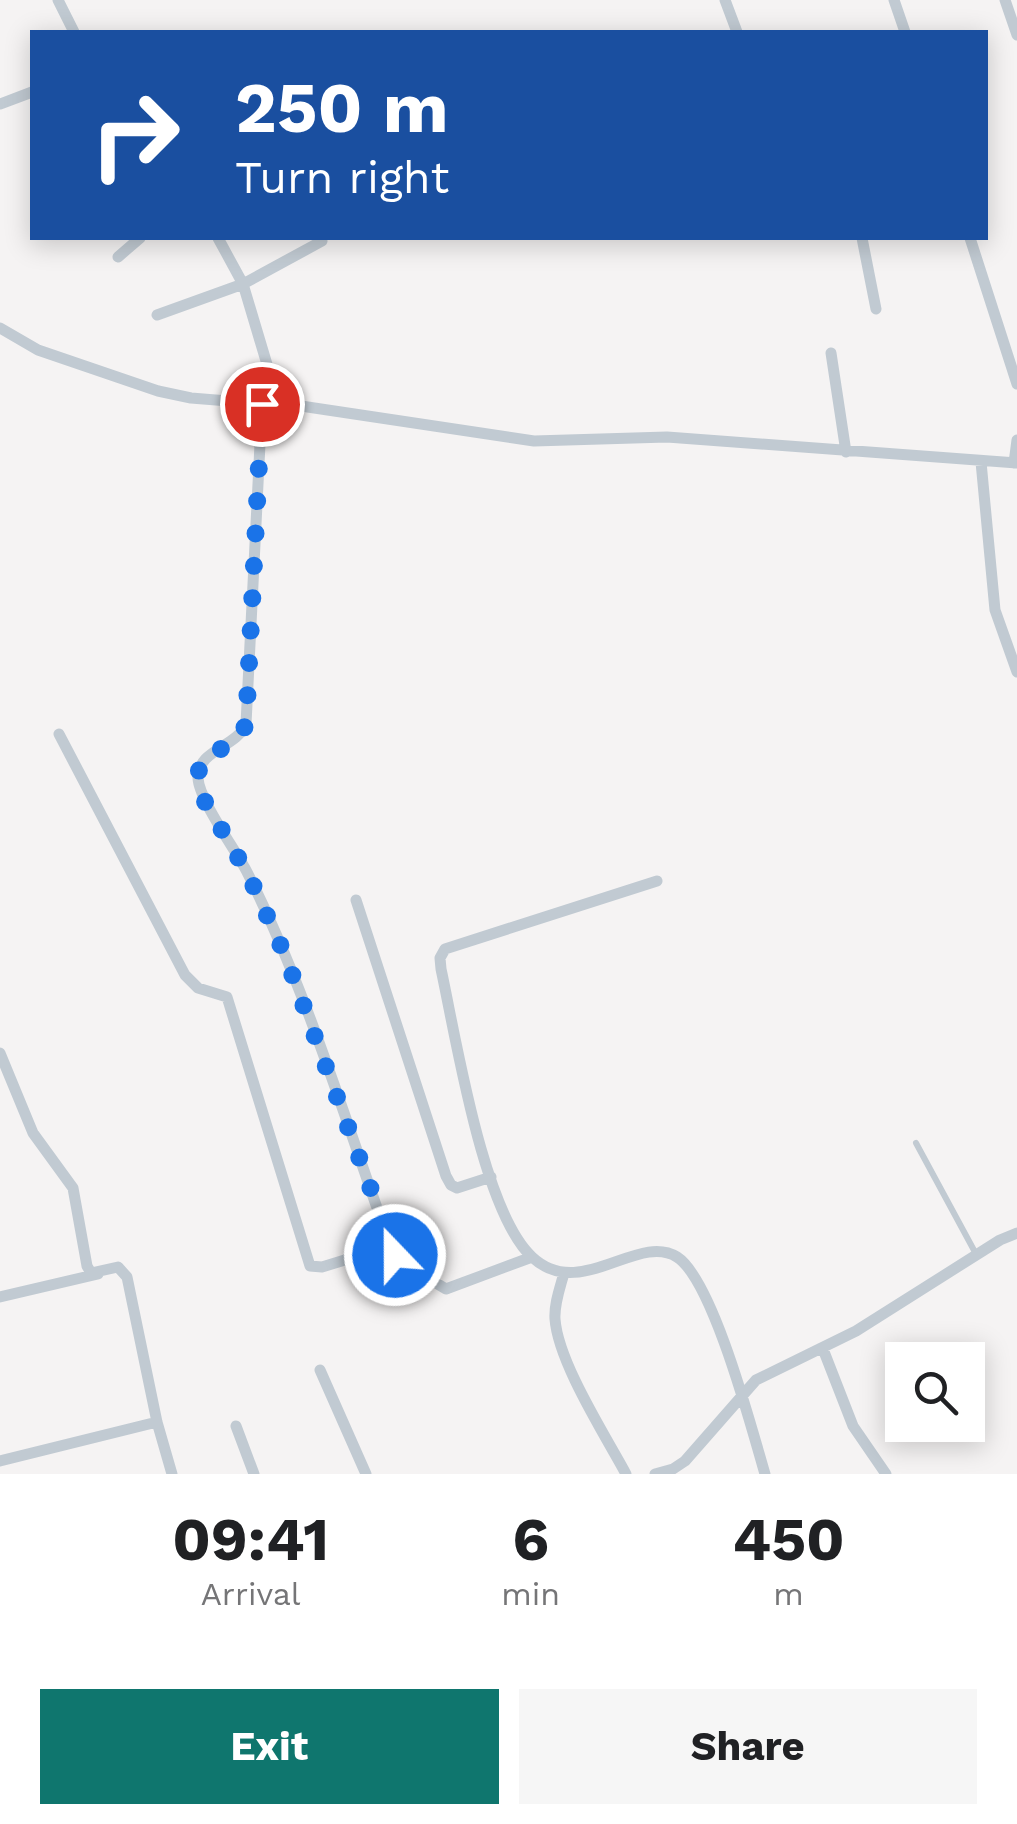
<!DOCTYPE html>
<style>
:root{--surface:#fff;--page:#f6f6f6;--text:#202124;--muted:#757577;--accent:#0f766e}
body{margin:0;font-family:"Work Sans",sans-serif;background:var(--page);color:var(--text);height:100vh;display:flex;flex-direction:column;font-size:38px;white-space:nowrap}
*{box-sizing:border-box;margin:0}
p{font-size:32px;color:var(--muted)}
.icon{flex:none;width:55px;height:55px;fill:none;stroke:currentColor;stroke-width:2;stroke-linecap:round;stroke-linejoin:round}
.map{position:relative;height:1474px;overflow:hidden}
.side{display:flex;flex-direction:column;background:var(--surface);flex:1}
.side>*{flex:none}
.top-card{position:absolute;left:30px;top:30px;width:958px;height:210px;border-radius:0px;box-shadow:0 5px 25px #0003;background:#1a4fa0;color:#fff;overflow:hidden}
.controls{position:absolute;left:885px;top:1342px;display:grid;gap:20px}
.controls a{display:grid;place-items:center;width:100px;height:100px;border-radius:0px;background:var(--surface);box-shadow:0 5px 25px #0003;font-size:50px}
.pin{position:absolute;display:grid;place-items:center;width:85px;height:85px;color:#fff;margin:-42px;border:5px solid #fff;border-radius:50%;box-shadow:0 2px 10px #0007}
.me{position:absolute;width:110px;margin:-55px;rotate:338deg;stroke-linejoin:round;filter:drop-shadow(0 0 8px #0008)}
.turn{display:flex;align-items:center;gap:35px;height:210px;padding:0 40px;font-size:45px}
.turn .icon{width:130px;height:130px;stroke-width:2.5}
.turn b{display:block;font-size:70px;line-height:85px}
.eta{display:flex;justify-content:space-evenly;align-items:center;height:170px;text-align:center}
.eta b{font-size:60px;font-weight:700;line-height:70px}
.action{display:flex;gap:20px;margin-top:auto;padding:20px 40px}
.action a{flex:1;height:115px;border-radius:0px;background:var(--accent);color:#fff;font-size:40px;font-weight:700;line-height:115px;text-align:center}
.action a+a{background:var(--page);color:var(--text)}
.map>svg:first-child{display:block}
</style>
<div class="map">
<svg width="1017" height="1474" viewBox="0 0 1017 1474">
<rect width="100%" height="100%" fill="#f5f3f3"/>
<g fill="none" stroke-linecap="round" stroke-linejoin="round">
<path stroke="#c1cad2" stroke-width="6" d="M916,1143L976,1254"/>
<path stroke="#c1cad2" stroke-width="11" d="M58,0L74,32
M725,0L737,32
M894,0L905,32
M1005,0L1017,35
M0,104L32,92
M218,238L243,284L272,381L286,399L301,406L534,441L667,437L1017,463
M862,238L876,309
M970,238L1017,384
M118,257L140,238
M157,315L243,284L322,241
M0,328L38,350L158,391L191,398L292,406
M831,353L846,452
M262,404L246,724C236,748 198,749 198,778C199,800 235,849 247,872C306,988 347,1126 392,1250
M981,462L995,610L1017,672
M1014,463L1017,440
M59,734L185,975L198,988L227,997L310,1266L322,1267L387,1247L404,1263L426,1259L436,1283L446,1289L532,1257
M657,881L445,949L440,958L441,969C456,1038 483,1212 532,1257C580,1302 638,1232 677,1257C713,1280 752,1430 765,1474
M356,900L446,1176L451,1185L457,1188L491,1177
M0,1053L33,1133L73,1188L87,1266L91,1273L118,1267L127,1277L157,1422L172,1474
M564,1273C560,1288 554,1304 555,1319C558,1362 605,1435 626,1474
M0,1297L98,1274
M823,1349L853,1426L886,1474
M320,1370L366,1474
M236,1426L254,1474
M0,1461L157,1422
M655,1474L673,1469L685,1461L756,1380L856,1331L1000,1240L1017,1233"/>
</g>
<g fill="none" stroke-linecap="round" stroke-linejoin="round">
<path stroke="#1a73e8" stroke-width="18" stroke-dasharray="0 32.4" d="M262,404L246,724C238,744 215,749 200,764L198,776L204,800L248,874L285,955L395,1255"/>
</g>
</svg>
<div class="controls">
<a><svg class="icon" aria-label="search" viewBox="0 0 24 24"><circle cx="10" cy="10" r="6"/><path d="M15 15l6 6"/></svg></a>
</div>
<div class="pin" style="left:262px;top:404px;background:#d93025"><svg class="icon" aria-label="arrive" viewBox="0 0 24 24"><path d="M6 21V4h12l-3 4 3 4H6"/></svg></div>
<svg class="me" style="left:395px;top:1255px" viewBox="-20 -20 40 40"><circle r="17" fill="#1a73e8" stroke="#fff" stroke-width="3"/><path d="M0-11L8 9 0 5-8 9z" fill="#fff"/></svg>
<div class="top-card">
<div class="turn"><svg class="icon" aria-label="right" viewBox="0 0 24 24"><path d="M7 20v-9h11M14 6l5 5-5 5"/></svg><div><b>250 m</b>Turn right</div></div>
</div>
</div>
<section class="side">
<div class="eta">
<div><b>09:41</b><p>Arrival</p></div>
<div><b>6</b><p>min</p></div>
<div><b>450</b><p>m</p></div>
</div>
<div class="action"><a>Exit</a><a>Share</a></div>
</section>
